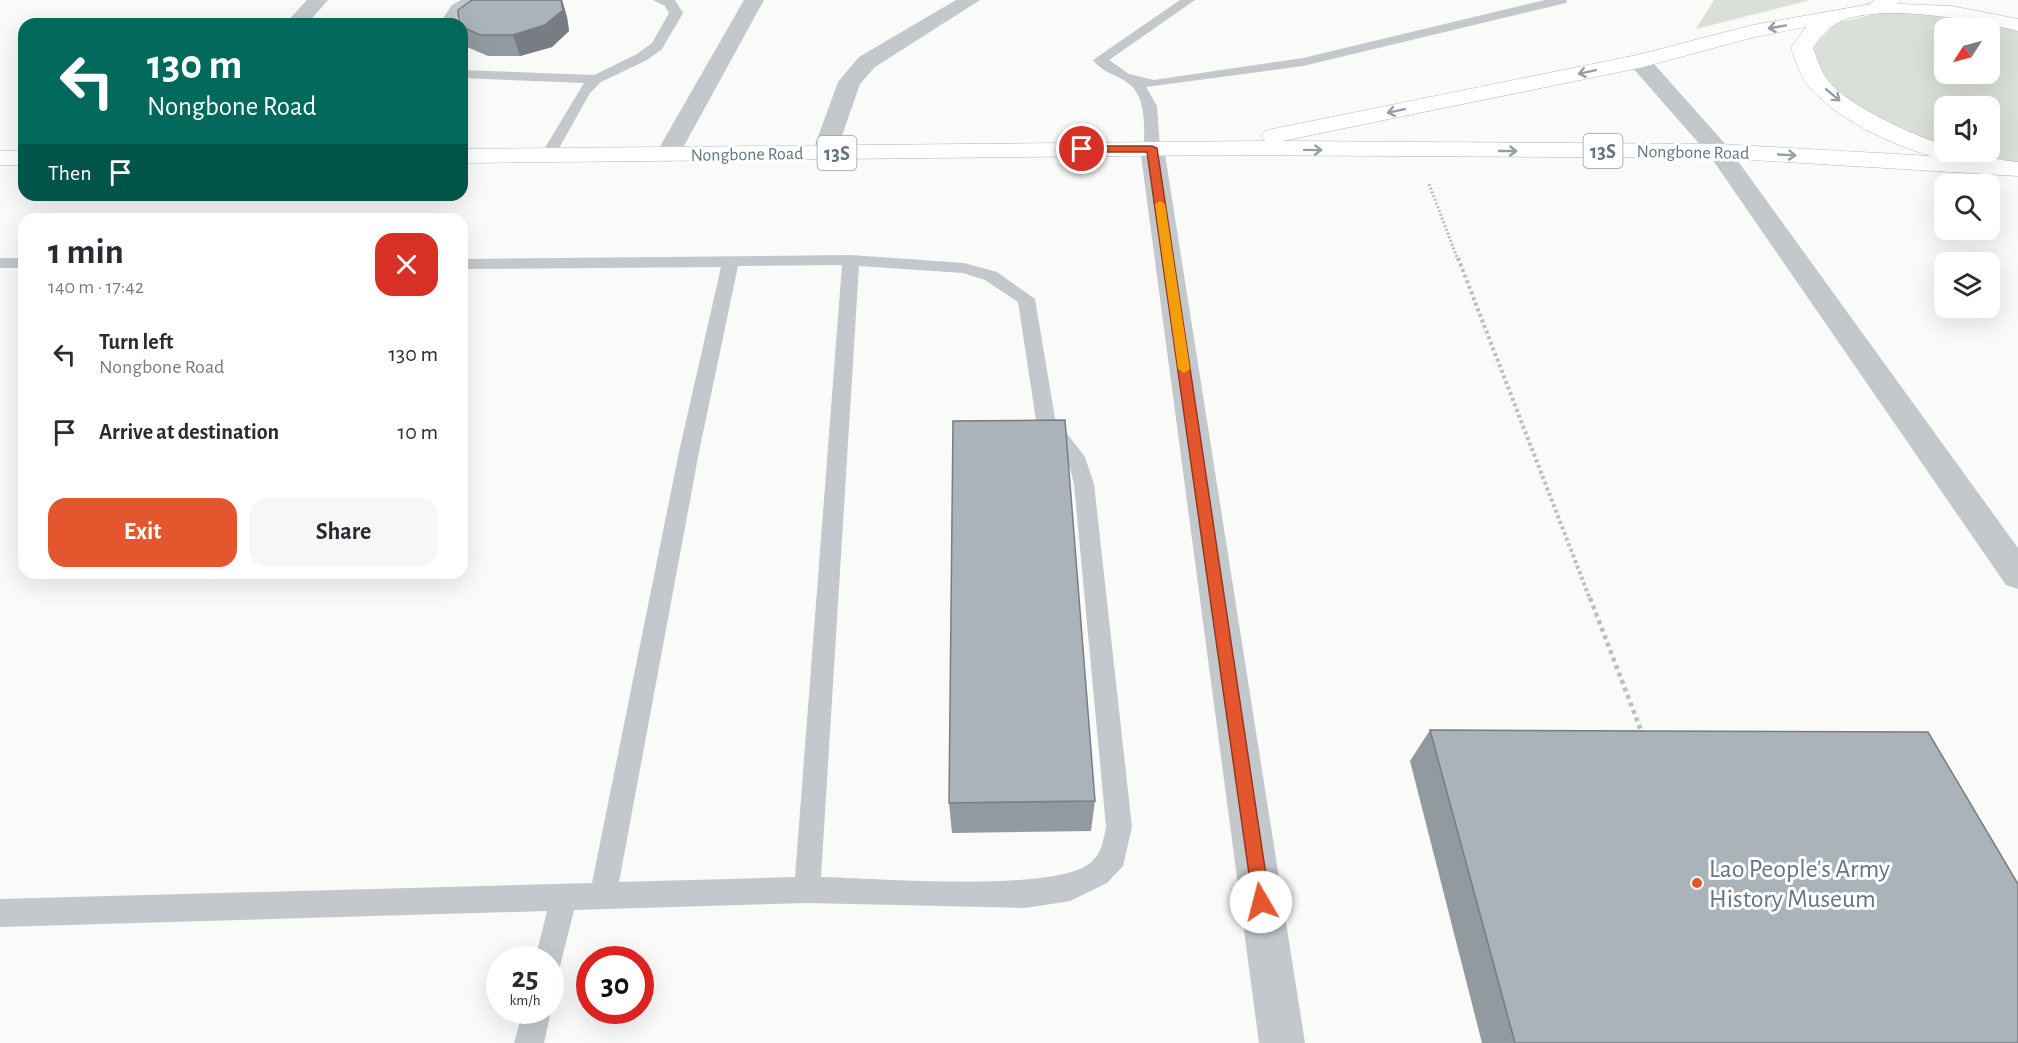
<!DOCTYPE html>
<meta charset="utf-8">
<style>
:root{--surface:#fff;--page:#f7f7f7;--text:#2b2b33;--muted:#7c7c81;--accent:#e4572e}
body{margin:0;font-family:"Alegreya Sans",sans-serif;background:var(--page);color:var(--text);height:100vh;display:flex;flex-direction:column;font-size:22px;white-space:nowrap}
*{box-sizing:border-box;margin:0}
p{font-size:20px;color:var(--muted)}
.icon{flex:none;width:33px;height:33px;fill:none;stroke:currentColor;stroke-width:2;stroke-linecap:round;stroke-linejoin:round}
.map{position:relative;flex:1;overflow:hidden}
.panel{position:absolute;left:18px;top:213px;width:450px;height:366px;display:flex;flex-direction:column;background:var(--surface);border-radius:18px;box-shadow:0 6px 24px #0002}
.panel>*{flex:none}
.guide{position:absolute;left:18px;top:18px;width:450px;height:183px;border-radius:18px;box-shadow:0 6px 24px #0002;background:#00695c;color:#fff;overflow:hidden}
.needle{width:39px;rotate:234deg}
.tools{position:absolute;left:1934px;top:18px;display:grid;gap:12px}
.tools a{display:grid;place-items:center;width:66px;height:66px;border-radius:12px;background:var(--surface);box-shadow:0 6px 24px #0002;font-size:30px}
.speed{position:absolute;left:486px;top:946px;display:flex;gap:12px;font-size:30px;font-weight:700;text-align:center}
.speed>*{display:grid;place-content:center;width:78px;height:78px;border-radius:50%;background:var(--surface);box-shadow:0 6px 24px #0002;line-height:1}
.speed small{font-size:15px;font-weight:400}
.speed .limit{border:9px solid #d22;background:#fff;color:#111}
.pin{position:absolute;display:grid;place-items:center;width:51px;height:51px;color:#fff;margin:-26px;border:3px solid #fff;border-radius:50%;box-shadow:0 2px 6px #0007}
.me{position:absolute;width:66px;margin:-33px;rotate:352deg;stroke-linejoin:round;filter:drop-shadow(0 0 4px #0008)}
.turn{display:flex;align-items:center;gap:21px;height:126px;padding:0 30px;font-size:27px}
.turn .icon{width:78px;height:78px;stroke-width:2.5}
.turn b{display:block;font-size:42px;line-height:51px}
.then{display:flex;align-items:center;height:57px;padding:0 30px;background:#0003;gap:12px;font-size:22px}
.round{display:grid;place-items:center;flex:none;width:63px;height:63px;border-radius:18px;background:var(--page)}
.headline{display:flex;align-items:center;justify-content:space-between;height:102px;padding:0 30px}
h1{font-size:36px;font-weight:700;line-height:45px}
.primary-button{display:flex;gap:12px;margin-top:auto;padding:12px 30px}
.primary-button a{flex:1;height:69px;border-radius:18px;background:var(--accent);color:#fff;font-size:24px;font-weight:700;line-height:69px;text-align:center}
.primary-button a+a{background:var(--page);color:var(--text)}
ul{padding:0;list-style:none}
li{display:flex;align-items:center;gap:18px;height:78px;padding:0 30px}
li div{flex:1}
li b{display:block;font-size:22px}
li em{font-style:normal}
.map>svg:first-child{display:block}
</style>
<div class="map">
<svg width="2018" height="1043" viewBox="0 0 2018 1043">
<rect width="100%" height="100%" fill="#fafaf8"/>
<path fill="#dadfd7" fill-rule="evenodd" d="M1714,0H1810L1696,29Z
M1884,12L1953,13L2018,30V163L1991,162L1959,152H1989V106H1944V147L1866,114L1828,82L1811,48L1836,23ZM1944,28H1989V74H1944Z"/>
<g fill="none" stroke-linecap="round" stroke-linejoin="round">
<g stroke="#b3babf" stroke-width="1">
<path id="secondary" d="M1875,0H1901C1894,10 1876,16 1865,13L1862,9Z"/>
</g>
<g stroke="#b4b9bd" stroke-width="1">
<path id="highway" d="M1877,3L1951,6L2018,19V31C1973,20 1881,2 1839,22C1827,28 1820,37 1813,48C1817,57 1820,70 1826,78C1845,105 1913,135 1944,145V152C1970,152 1993,160 2018,162V176L1719,158L1213,155L462,163V149L1265,141L1261,136L1265,131L1273,129L1637,55L1753,25ZM1806,27L1791,48C1796,60 1800,77 1809,87C1840,121 1888,143 1931,156L1719,144L1282,141L1639,68L1755,37Z
M0,151H24V165H0Z"/>
</g>
<path stroke="#bbbfc2" stroke-width="3" stroke-dasharray="2 2" stroke-linecap="butt" d="M1429,184L1458,260"/>
<path stroke="#bbbfc2" stroke-width="4" stroke-dasharray="3 3" stroke-linecap="butt" d="M1458,258L1590,599"/>
<path stroke="#bbbfc2" stroke-width="4.5" stroke-dasharray="4 4" stroke-linecap="butt" d="M1590,598L1642,733"/>
<path fill="#c3c8cc" fill-rule="evenodd" d="M461,0H476L462,11L453,24H439L452,5Z
M653,0H675L683,13L662,49L647,60L601,82L590,93L553,159L548,161L540,156L584,83L462,78V70L594,75L637,54L652,43L669,13L665,6Z
M1180,0H1195L1109,60L1129,74L1154,80L1303,58L1545,0H1567L1566,3L1303,66L1146,87L1157,106L1160,148L1152,153L1144,148C1144,128 1147,98 1129,84C1118,74 1105,75 1093,60Z
M851,255L964,263L997,272L1035,299L1055,418L1085,457L1094,484L1132,827L1123,866L1107,883L1070,901L1025,908L807,903L574,910L559,970L550,973V960H535L547,911L0,927V899L592,883L679,452L721,267L462,269V259ZM842,265L795,877L619,882L699,452L738,266ZM859,266L963,273L985,280L1018,302L1036,420L1069,464L1074,484L1106,827C1103,842 1102,853 1090,863C1055,893 874,878 821,877Z
M0,258H24V268H0Z
M550,1009L551,1011L544,1043H514L523,1011Z"/>
<path fill="#c3c8cc" fill-rule="evenodd" d="M307,0H328L307,24H285Z
M744,0H764L679,155L676,160L667,162L658,160L655,155Z
M956,0H980L875,67L860,84L836,153L833,158L824,160L815,158L812,153L838,82L859,57Z
M1639,54L1647,56L1727,146L2018,548V589L2006,585L1710,156L1631,66L1628,61L1631,56Z
M1152,141L1160,143L1164,148L1305,1043H1259L1140,148L1144,143Z"/>
<use href="#secondary" fill="#fff" fill-rule="evenodd"/>
<use href="#highway" fill="#fff" fill-rule="evenodd"/>
</g>
<path fill="#929a9f" d="M472,0H562L567,17L569,31L552,47L520,56H488L467,47L462,34V24Z
M1430,730L2018,1043H1482L1410,761Z
M1095,801L1091,831L952,833L949,803Z"/>
<path fill="#777d82" d="M561,0H562L567,17L569,31L552,47L520,56L513,35Z"/>
<path fill="#aab3b9" stroke="#777d82" stroke-width="1.5" d="M472,0H561L563,10L545,25L513,35H480L462,27V24H459L458,10Z
M1065,420L1095,801L949,803L953,421Z
M1430,730L1928,732L2018,884V1043H1515Z"/>
<defs><path id="oneway-shaft" d="M-6 0H5M1.5-3L5.5 0L1.5 3" fill="none" stroke-width="1.6" stroke-linecap="round" stroke-linejoin="round" transform="scale(1.5)"/></defs>
<g stroke="#939fa8">
<use href="#oneway-shaft" transform="translate(1777 27) rotate(170)"/>
<use href="#oneway-shaft" transform="translate(1587 72) rotate(168)"/>
<use href="#oneway-shaft" transform="translate(1833 95) rotate(40)"/>
<use href="#oneway-shaft" transform="translate(1396 111) rotate(168)"/>
<use href="#oneway-shaft" transform="translate(1313 150) rotate(1)"/>
<use href="#oneway-shaft" transform="translate(1508 151)"/>
<use href="#oneway-shaft" transform="translate(1787 155) rotate(3)"/>
</g>
<path fill="#e4572e" stroke="#94391e" stroke-width="1.5" d="M1082,146H1152L1157,148L1270,902L1268,908L1261,910L1255,908L1253,902L1147,152H1078V147Z"/>
<path fill="#f59e0b" d="M1160,201L1165,204L1190,369L1184,373L1178,369L1155,204Z"/>
<circle fill="#e4572e" stroke="#fff" stroke-width="2" cx="1697" cy="883" r="6"/>
<g text-anchor="middle" stroke-width="6" stroke-linejoin="round" paint-order="stroke">
<g font-size="18" fill="#657683" stroke="#fff">
<text transform="translate(1693 152) rotate(1)" y="6">Nongbone Road</text>
<text transform="translate(747 154) rotate(-1)" y="6">Nongbone Road</text>
</g>
<g fill="#fff" stroke="#939fa8" stroke-width="1.5">
<rect x="1583.5" y="134" width="39" height="34" rx="4.5"/>
<rect x="817.5" y="136" width="39" height="34" rx="4.5"/>
</g>
<g font-size="20" font-weight="bold" fill="#657683">
<text x="1603" y="158">13S</text>
<text x="837" y="160">13S</text>
</g>
<g font-size="26" fill="#657683" stroke="#fff" text-anchor="start">
<text x="1709" y="877">Lao People's Army<tspan x="1709" dy="30">History Museum</tspan></text>
</g>
</g>
</svg>
<div class="tools">
<a><svg class="needle" viewBox="-14 -14 28 28"><path d="M0-13l5 13h-10z" fill="#e53935"/><path d="M0 13l5-13h-10z" fill="#7c7c81"/></svg></a>
<a><svg class="icon" aria-label="sound" viewBox="0 0 24 24"><path d="M4 9h4l5-4v14l-5-4H4zM17 9q2 3 0 6"/></svg></a>
<a><svg class="icon" aria-label="search" viewBox="0 0 24 24"><circle cx="10" cy="10" r="6"/><path d="M15 15l6 6"/></svg></a>
<a><svg class="icon" aria-label="layers" viewBox="0 0 24 24"><path d="M12 4l9 5-9 5-9-5zM3 14l9 5 9-5"/></svg></a>
</div>
<div class="speed"><div>25<small>km/h</small></div><div class="limit">30</div></div>
<div class="pin" style="left:1082px;top:149px;background:#d93025"><svg class="icon" aria-label="arrive" viewBox="0 0 24 24"><path d="M6 21V4h12l-3 4 3 4H6"/></svg></div>
<svg class="me" style="left:1261px;top:902px" viewBox="-20 -20 40 40"><circle r="19" fill="#fff"/><path d="M0-13L10 11 0 6-10 11z" fill="#e4572e"/></svg>
<div class="guide">
<div class="turn"><svg class="icon" aria-label="left" viewBox="0 0 24 24"><path d="M17 20v-9H6M10 6l-5 5 5 5"/></svg><div><b>130 m</b>Nongbone Road</div></div>
<div class="then">Then<svg class="icon" aria-label="arrive" viewBox="0 0 24 24"><path d="M6 21V4h12l-3 4 3 4H6"/></svg></div>
</div>
<section class="panel">
<div class="headline"><div><h1>1 min</h1><p>140 m · 17:42</p></div><a class="round" style="background:#d93025;color:#fff"><svg class="icon" aria-label="close" viewBox="0 0 24 24"><path d="M6 6l12 12M18 6L6 18"/></svg></a></div>
<ul>
<li><svg class="icon" aria-label="left" viewBox="0 0 24 24"><path d="M17 20v-9H6M10 6l-5 5 5 5"/></svg><div><b>Turn left</b><p>Nongbone Road</p></div><em>130 m</em></li>
<li><svg class="icon" aria-label="arrive" viewBox="0 0 24 24"><path d="M6 21V4h12l-3 4 3 4H6"/></svg><div><b>Arrive at destination</b></div><em>10 m</em></li>
</ul>
<div class="primary-button"><a>Exit</a><a>Share</a></div>
</section>
</div>
